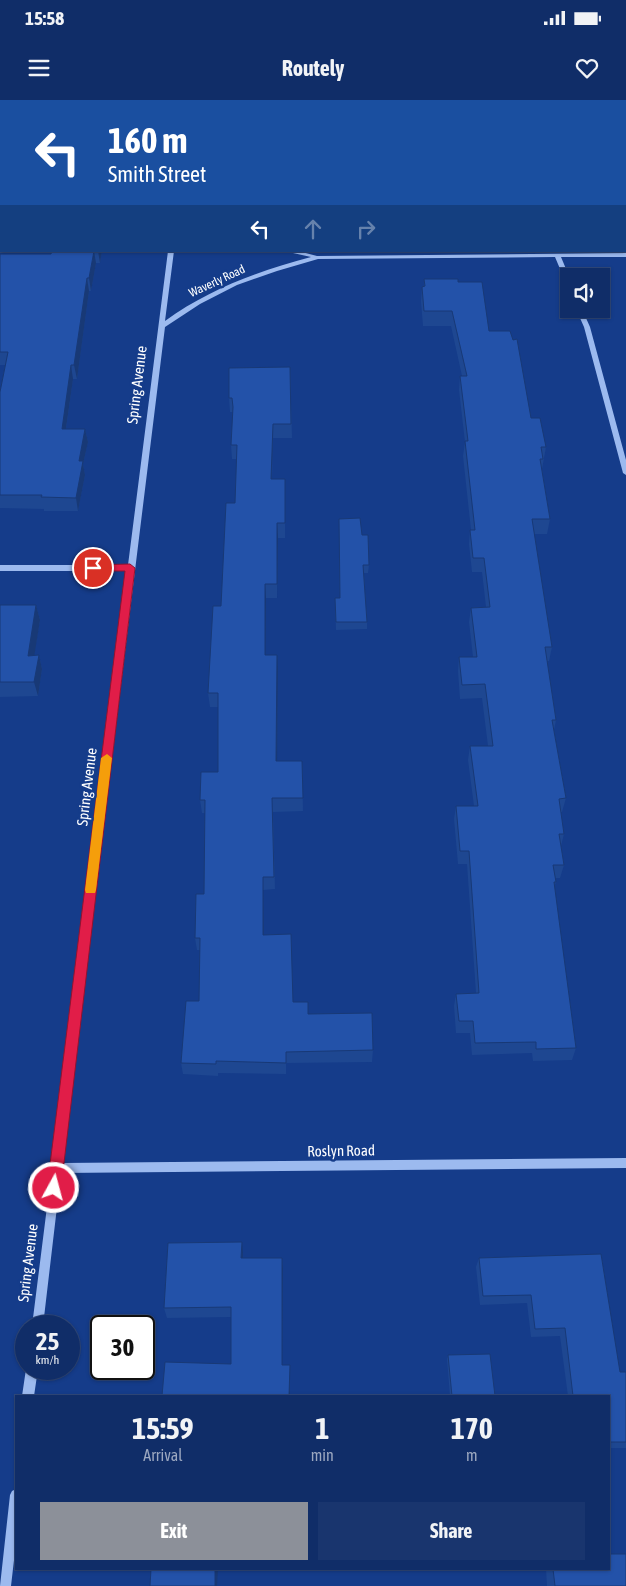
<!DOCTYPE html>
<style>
:root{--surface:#102d68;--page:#19356e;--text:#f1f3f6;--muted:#9ca8c0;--line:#30497c;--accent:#8c9099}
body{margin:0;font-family:"Asap Condensed",sans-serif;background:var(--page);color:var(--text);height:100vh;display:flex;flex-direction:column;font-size:19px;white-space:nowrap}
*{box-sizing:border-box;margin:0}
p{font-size:16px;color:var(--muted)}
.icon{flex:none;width:28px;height:28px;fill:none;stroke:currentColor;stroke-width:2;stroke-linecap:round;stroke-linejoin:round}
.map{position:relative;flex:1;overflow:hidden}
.drawer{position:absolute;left:15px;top:1295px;width:595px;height:175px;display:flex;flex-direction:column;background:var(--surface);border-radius:0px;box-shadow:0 1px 4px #0004,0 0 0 1px var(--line)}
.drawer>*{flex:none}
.hud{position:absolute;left:0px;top:0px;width:626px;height:152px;box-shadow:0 1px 4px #0004,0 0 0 1px var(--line);background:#1a4fa0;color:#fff;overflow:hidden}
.tools{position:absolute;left:560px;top:168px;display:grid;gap:10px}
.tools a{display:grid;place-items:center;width:50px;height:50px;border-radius:0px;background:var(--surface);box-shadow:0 1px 4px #0004,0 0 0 1px var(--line);font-size:25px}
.speed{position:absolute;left:15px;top:1215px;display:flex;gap:10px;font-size:25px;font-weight:700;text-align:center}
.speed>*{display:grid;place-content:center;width:65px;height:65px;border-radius:50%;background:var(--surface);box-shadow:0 1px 4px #0004,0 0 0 1px var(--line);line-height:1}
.speed small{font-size:12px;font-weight:400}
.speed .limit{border:2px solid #111;border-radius:8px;background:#fff;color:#111}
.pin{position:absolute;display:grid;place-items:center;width:42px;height:42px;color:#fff;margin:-21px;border:2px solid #fff;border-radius:50%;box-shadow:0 1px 5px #0007}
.me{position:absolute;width:55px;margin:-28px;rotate:7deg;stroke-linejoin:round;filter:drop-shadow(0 0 4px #0008)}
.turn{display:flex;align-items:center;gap:18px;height:105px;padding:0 25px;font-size:22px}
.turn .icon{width:65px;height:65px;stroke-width:2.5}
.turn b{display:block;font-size:35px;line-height:42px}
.lanes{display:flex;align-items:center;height:48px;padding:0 25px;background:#0003;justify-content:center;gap:25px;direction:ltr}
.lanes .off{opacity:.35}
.eta{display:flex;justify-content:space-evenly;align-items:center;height:85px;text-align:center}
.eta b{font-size:30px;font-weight:700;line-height:35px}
.button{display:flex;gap:10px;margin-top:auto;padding:10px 25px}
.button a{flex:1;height:58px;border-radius:0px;background:var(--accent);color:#fff;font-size:20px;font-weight:700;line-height:58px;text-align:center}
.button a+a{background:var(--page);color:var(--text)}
.status{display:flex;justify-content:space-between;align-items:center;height:35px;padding:0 25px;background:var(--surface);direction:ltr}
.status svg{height:14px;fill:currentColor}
header{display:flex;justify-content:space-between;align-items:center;height:65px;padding:0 25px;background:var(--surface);font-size:22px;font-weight:700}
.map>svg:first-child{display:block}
</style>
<div class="status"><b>15:58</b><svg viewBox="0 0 49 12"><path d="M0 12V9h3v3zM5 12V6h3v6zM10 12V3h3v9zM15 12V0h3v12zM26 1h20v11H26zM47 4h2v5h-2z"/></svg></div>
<header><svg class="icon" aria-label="menu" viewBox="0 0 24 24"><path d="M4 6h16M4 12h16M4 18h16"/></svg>Routely<svg class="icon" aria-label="heart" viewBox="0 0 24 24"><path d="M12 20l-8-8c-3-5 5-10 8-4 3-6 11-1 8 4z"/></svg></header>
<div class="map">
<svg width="626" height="1486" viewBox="0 0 626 1486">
<rect width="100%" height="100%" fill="#153c8a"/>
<path fill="#1d4da4" d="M216,0H626V57L625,1Z"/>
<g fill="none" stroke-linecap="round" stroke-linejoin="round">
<path fill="#9cbaef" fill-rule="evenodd" d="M185,0H191V1H186Z
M0,39H1V43H0Z
M625,48H626V52H625Z
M168,151H174L165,221C209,189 259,171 311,157L284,151H298L317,156L626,153V157H561L569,176V185L566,183L555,157L318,159L277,171L237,185L200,204L165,227L62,1063L626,1058V1068L61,1073L43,1226H32L127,471H0V465H128Z
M576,209H582L590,227L626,360V375L623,373L584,227Z
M26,1269H38L34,1296H22Z
M16,1389V1443L11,1486H0L10,1395L12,1391Z"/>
</g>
<path fill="#1e4791" d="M0,0H126V1H1V7L0,6Z
M625,75H626V116H625Z
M52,151H102L100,163H96L91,191H89L77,279H73L66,329H85L88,342L83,364L85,375L78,411H44V409L0,408V292L5,265H0V154H51Z
M424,179L458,182L489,231L531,318L546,347L542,369L550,419L547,434H534L552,547L549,561H547L556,620L554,630L566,698L562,712H561L564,734L561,746L564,765L560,778H555L556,782L554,787L576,948L572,960L533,961L532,953L472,955L470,933H456L454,906L456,894L476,893L467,764H458L454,719L456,706H474L468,660L470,646H488L482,598L460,599L458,571L459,557H473L469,522L471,508L486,507L482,472H472L469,444L470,430H471L463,356L465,342L459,290L460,276H462L451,226H423L421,202L422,187H424Z
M290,267L292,338H273L272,379H285V438H278L277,498H266L265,555L278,569L277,661H302L303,711L273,712L275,789L263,790L264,835L293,902H308V914L373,950L372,962L286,963V974L218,973V976L183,974L181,963L199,901L200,850H197L195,838L204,794L205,713H202L200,700L218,672V607H210L208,593L221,506L235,403L237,359H232L231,345L233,312H230L229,298Z
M362,435L369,465L368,473H364L367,522V529L336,530L335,498H340Z
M0,505H36L40,520L34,555H39L42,569L38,596L0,597Z
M243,1153V1158H282L283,1169L282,1265L290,1275L231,1264V1217L167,1218L164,1208Z
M601,1154L620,1272H626V1348H609V1296H568L560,1236L531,1237L527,1203L480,1205L476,1167L479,1158Z
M448,1255L495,1296H450L447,1259Z
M546,1469H609L626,1486H547Z"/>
<path fill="#183976" d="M38,0H60V1H35Z
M94,151L96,163L91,191L89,178Z
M98,151H102L100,163Z
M87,178L89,191L77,279L74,265Z
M71,265L73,279L64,342L62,329Z
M273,324V338L271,393V379Z
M85,329L88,342L83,364L85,375L78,411L76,398L79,361Z
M277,423L278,438L277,498Z
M265,484L266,498L265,569Z
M36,505L40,520L32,570L28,556Z
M39,555L42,569L38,596L34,582Z
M277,555L278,569L277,675L276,661Z
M263,777V790L264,847L263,835Z
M242,1142L243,1153V1169L241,1158Z
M282,1158L283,1169L282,1275Z
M290,1265V1296H289Z
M215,1469H218L217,1486H215Z"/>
<path fill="#2352a9" stroke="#183976" d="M8,0H38L35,1H11Z
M57,0H124L123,1H57Z
M625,75H626V102H625Z
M52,151H94L89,178H87L74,265H71L62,329H85L79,361H83L76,398L41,397L42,395H0V292L8,252H0V154H51Z
M424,179H458V182H482L489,231H510L513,240L517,239L531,318H540L546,347H541L543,359H540L550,419H532L552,547H545L556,620H552L566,698L559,699L564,734H559L564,765H553L556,782H554L576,948L536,949V942L475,943L473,921H459L456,894L479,893L469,751H460L456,706H478L470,646H493L485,584L462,585L459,557H477L471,508L490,507L484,458H473L470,430H475L465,341H468L460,276H467L452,211H424L422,187L425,186Z
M290,267L291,324H273L271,379H285V423H277V484H265V555H277L276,661H302L303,698H272L274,777H263V835L291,834L293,902H308V914L372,913L373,950L286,952V963L216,961V964L181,963L186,901H199L200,838H195L196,794H204L205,700H200L201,672H218V593H208L213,506H221L226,403H235L237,345H231L233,307L232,298H229V268Z
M360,418L362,435H368L369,465H363L367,522H336L335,498H340L339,419Z
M0,505H36L28,556L39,555L34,582H0Z
M242,1142L241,1158H282V1265H290L289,1296H162L165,1262L231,1264V1207L164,1208L168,1143Z
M601,1154L620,1272H626V1342H609V1296H573L565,1228L535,1229L531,1195L483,1196L479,1158Z
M490,1254L495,1296H452L448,1255Z
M609,1454H626V1486H555L553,1469H609Z
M151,1469H215V1486H150Z"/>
<path fill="#e11d48" stroke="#92132f" d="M130,464L135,468L61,1088L59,1093L54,1095L49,1093L47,1088L125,471H93L88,468L93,465Z"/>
<path fill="#f59e0b" d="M107,654L112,658L96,790L95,793H86L85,790L101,658Z"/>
<g text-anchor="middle" stroke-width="5" stroke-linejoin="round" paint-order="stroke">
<g font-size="12" fill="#fff" stroke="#153c8a">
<text transform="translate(217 181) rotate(-25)" y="4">Waverly Road</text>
</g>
<g font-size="15" fill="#fff" stroke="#153c8a">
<text transform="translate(137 285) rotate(-83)" y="5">Spring Avenue</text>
<text transform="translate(87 687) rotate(-83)" y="5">Spring Avenue</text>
<text transform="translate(341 1051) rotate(-1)" y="5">Roslyn Road</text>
<text transform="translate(28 1163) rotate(-83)" y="5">Spring Avenue</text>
</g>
</g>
</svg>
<div class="tools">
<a><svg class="icon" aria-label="sound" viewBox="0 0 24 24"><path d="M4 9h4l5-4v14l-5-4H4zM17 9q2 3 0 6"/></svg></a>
</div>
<div class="speed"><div>25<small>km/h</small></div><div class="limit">30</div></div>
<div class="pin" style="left:93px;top:468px;background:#d93025"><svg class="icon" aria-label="arrive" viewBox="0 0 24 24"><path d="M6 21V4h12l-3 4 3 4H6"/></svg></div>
<svg class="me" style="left:54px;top:1088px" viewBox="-20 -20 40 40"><circle r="17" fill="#e11d48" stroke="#fff" stroke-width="3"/><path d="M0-11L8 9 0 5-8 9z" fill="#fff"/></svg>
<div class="hud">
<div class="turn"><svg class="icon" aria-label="left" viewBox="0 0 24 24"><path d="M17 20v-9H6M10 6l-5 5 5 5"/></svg><div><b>160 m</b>Smith Street</div></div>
<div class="lanes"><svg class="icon" aria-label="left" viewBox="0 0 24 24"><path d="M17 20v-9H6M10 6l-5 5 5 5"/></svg><svg class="icon off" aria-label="ahead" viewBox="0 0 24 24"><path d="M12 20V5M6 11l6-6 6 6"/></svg><svg class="icon off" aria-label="right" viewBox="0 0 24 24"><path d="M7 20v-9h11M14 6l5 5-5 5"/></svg></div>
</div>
<section class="drawer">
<div class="eta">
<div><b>15:59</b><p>Arrival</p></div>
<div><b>1</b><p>min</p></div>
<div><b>170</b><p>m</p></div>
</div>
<div class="button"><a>Exit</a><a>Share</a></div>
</section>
</div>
